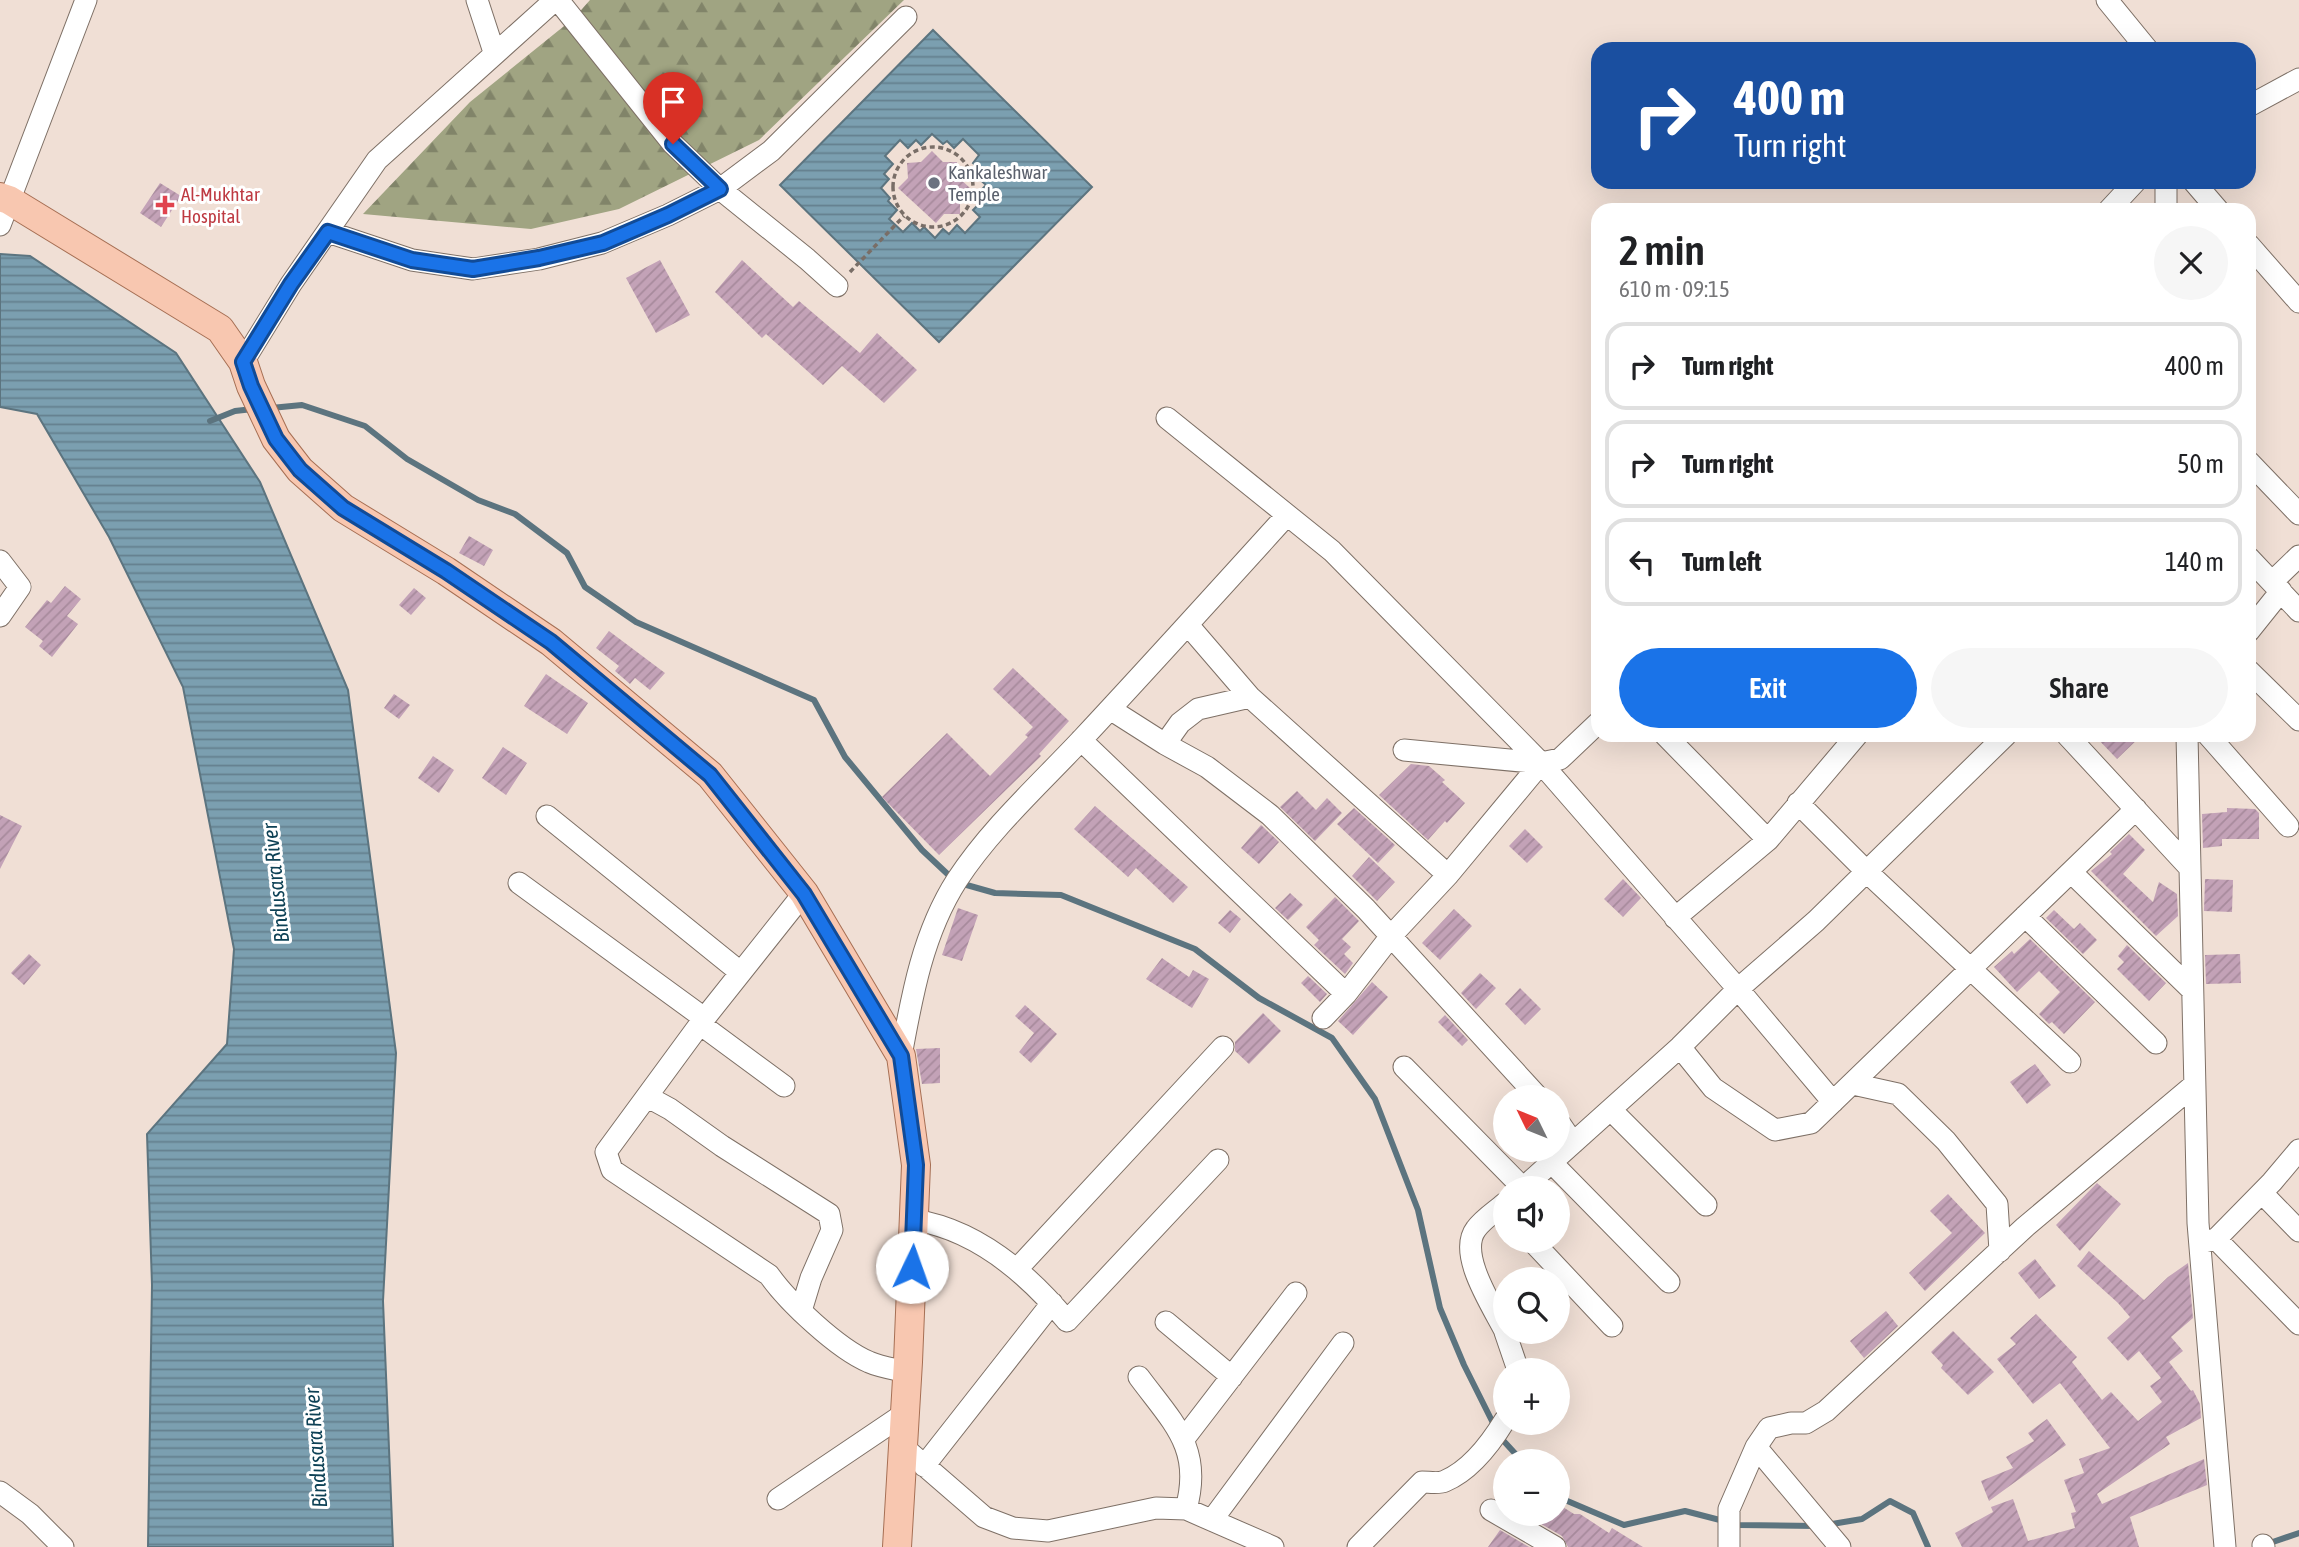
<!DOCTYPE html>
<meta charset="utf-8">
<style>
:root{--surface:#fff;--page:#f6f6f6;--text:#202124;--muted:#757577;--line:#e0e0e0;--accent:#1a73e8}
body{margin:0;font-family:"Asap Condensed",sans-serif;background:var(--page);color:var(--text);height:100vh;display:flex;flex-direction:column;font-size:26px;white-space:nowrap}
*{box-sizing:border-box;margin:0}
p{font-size:23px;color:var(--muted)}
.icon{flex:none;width:38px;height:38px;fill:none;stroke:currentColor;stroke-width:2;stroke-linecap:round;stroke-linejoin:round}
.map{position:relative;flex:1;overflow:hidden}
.sheet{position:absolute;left:1591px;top:203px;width:665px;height:539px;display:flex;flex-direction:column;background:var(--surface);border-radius:21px;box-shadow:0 7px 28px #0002}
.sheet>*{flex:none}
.hud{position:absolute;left:1591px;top:42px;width:665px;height:147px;border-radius:21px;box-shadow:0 7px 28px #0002;background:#1a4fa0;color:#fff;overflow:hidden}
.needle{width:46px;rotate:313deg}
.fabs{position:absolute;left:1493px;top:1085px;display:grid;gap:14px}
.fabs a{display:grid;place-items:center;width:77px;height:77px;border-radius:50%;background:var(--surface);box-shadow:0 7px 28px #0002;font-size:35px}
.pin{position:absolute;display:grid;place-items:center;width:60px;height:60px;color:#fff;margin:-72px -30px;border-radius:50% 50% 50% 0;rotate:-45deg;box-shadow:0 0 7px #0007}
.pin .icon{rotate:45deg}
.me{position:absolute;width:77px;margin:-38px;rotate:3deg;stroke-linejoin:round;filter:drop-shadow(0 0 5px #0008)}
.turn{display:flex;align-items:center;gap:24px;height:147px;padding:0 28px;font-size:32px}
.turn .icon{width:91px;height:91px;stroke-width:2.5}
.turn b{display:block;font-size:49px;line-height:60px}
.round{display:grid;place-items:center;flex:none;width:74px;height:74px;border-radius:37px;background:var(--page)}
.overview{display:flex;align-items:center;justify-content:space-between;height:119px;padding:0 28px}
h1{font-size:42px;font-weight:600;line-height:52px}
.button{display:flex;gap:14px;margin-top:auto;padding:14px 28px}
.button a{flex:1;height:80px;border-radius:42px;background:var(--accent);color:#fff;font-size:28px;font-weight:600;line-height:80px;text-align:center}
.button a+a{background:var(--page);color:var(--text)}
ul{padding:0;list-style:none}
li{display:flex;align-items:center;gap:21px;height:88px;margin:0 14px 10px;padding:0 14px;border:4px solid var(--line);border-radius:21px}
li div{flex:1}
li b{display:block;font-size:26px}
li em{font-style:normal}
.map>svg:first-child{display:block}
</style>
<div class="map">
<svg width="2299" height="1547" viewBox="0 0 2299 1547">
<defs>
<pattern id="forest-firs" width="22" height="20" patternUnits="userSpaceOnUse" patternTransform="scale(1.75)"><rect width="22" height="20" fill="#a0a482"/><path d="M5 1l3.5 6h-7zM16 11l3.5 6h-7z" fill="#818469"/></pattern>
<pattern id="water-rules" width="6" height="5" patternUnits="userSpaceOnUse" patternTransform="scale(1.75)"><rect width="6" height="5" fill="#7b9fb0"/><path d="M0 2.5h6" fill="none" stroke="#64808e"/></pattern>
<pattern id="building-hatch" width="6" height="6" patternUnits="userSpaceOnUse" patternTransform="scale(1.75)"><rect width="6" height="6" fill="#c3a2b7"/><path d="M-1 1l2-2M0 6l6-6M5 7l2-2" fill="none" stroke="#a78a9c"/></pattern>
</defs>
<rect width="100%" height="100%" fill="#f0dfd5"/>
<path fill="url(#forest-firs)" d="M590,0H904L759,140L619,209L531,229L363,214L470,102L574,18Z"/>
<path fill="url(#water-rules)" stroke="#5c747f" stroke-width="2" fill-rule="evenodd" d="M933,30L1092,187L939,342L780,185ZM932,134L943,144L947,141L954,148L963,139L979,155L973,163L981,170L976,176L986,185L977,195L983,200L973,210L980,217L965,233L957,225L949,234L943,229L935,238L924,227L920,231L912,223L903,232L889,219L897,210L888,201L890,198L881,188L889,179L884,174L893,164L885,156L900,140L908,148L916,140L921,145Z
M0,254L30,256L176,353L260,482L348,690L396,1053L383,1301L393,1547H148L152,1285L147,1134L227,1044L234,949L183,687L109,537L37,414L0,407Z"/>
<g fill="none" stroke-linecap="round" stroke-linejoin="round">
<path stroke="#5c747f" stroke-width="6" d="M271,408L302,405L365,426L407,459L478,500L515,514L567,553L585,587L636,622L814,700L845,757L922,850L956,882L995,893L1061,895L1195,949L1259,998L1332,1038L1375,1099L1418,1210L1440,1308L1464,1365L1495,1427
M210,421L235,411L253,409
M1500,1437L1522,1461
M1558,1497L1624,1525L1685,1511L1739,1525L1816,1526
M1826,1525L1862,1519L1890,1501L1913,1513L1928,1547
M2267,1544L2299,1533"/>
</g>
<path fill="url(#building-hatch)" d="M932,151L943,162H957V176L970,188L960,199V214H944L936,223L898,188L908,178L907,163L921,162Z
M160,183L181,196L161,227L140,213Z
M660,260L690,315L656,333L626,278Z
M742,260L793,307L799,301L860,353L877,333L917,370L884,403L842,366L823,385L766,334L762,338L715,292Z
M469,536L493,550L484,566L459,553Z
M65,586L81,599L67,616L78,624L52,657L39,646L43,641L25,627L47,600L51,603Z
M414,588L426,598L411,615L399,605Z
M609,631L665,673L650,690L635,678L630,684L615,671L619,666L596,648Z
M1013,668L1069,721L1039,754L1041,756L939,855L882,797L947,733L990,776L1028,737L1025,735L1033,727L993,689Z
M546,674L588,703L567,734L524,706Z
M394,694L410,705L399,719L384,708Z
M2094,735H2142L2117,759Z
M503,747L527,763L506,795L482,778Z
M433,756L454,770L439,793L418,778Z
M1411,764L1429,766L1445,780L1442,782L1465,803L1447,823L1445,821L1428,840L1379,795Z
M1297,791L1316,810L1327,798L1342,813L1315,841L1280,807Z
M1095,806L1188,887L1173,903L1136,868L1128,877L1074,829Z
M1354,808L1395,845L1378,863L1337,824Z
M2227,808L2255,809L2259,813V839H2222V846L2203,848L2202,814L2227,812Z
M0,815L22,826L0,869Z
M1261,825L1279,842L1259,864L1241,848Z
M1525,829L1543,847L1527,863L1509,846Z
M2129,834L2145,850L2123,874L2153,902L2159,882L2177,894L2178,916L2156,936L2091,871L2112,854L2110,852Z
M1369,857L1395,882L1377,901L1352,876Z
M1623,879L1641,898L1623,917L1604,899Z
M2205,879L2233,880L2232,912L2204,911Z
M1290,893L1303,905L1288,920L1275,908Z
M1335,897L1359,921L1342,939L1351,947L1344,954L1353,963L1345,974L1314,945L1319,940L1306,927Z
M958,908L978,915L962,961L942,955Z
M1454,909L1472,926L1440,960L1422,943Z
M1230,910L1241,919L1230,933L1218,923Z
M2054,910L2074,929L2080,923L2097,940L2083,954L2046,918Z
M2030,939L2095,1002L2064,1034L2052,1022L2049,1024L2039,1014L2060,992L2039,971L2017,992L1994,967L2012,951L2014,954Z
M2127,945L2166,983L2149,1001L2117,969L2124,962L2118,956Z
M29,954L41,965L24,985L11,973Z
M2240,954L2241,983L2206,984L2205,955Z
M1162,958L1189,977L1193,970L1209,979L1192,1008L1146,979Z
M1480,973L1496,988L1476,1009L1461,993Z
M1308,976L1327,994L1320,1002L1301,983Z
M1372,982L1388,997L1353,1035L1338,1021Z
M1520,988L1541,1009L1525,1025L1505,1004Z
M1025,1005L1057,1034L1031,1063L1019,1052L1034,1033L1015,1016Z
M1263,1013L1281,1031L1249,1064L1235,1051V1042Z
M1445,1015L1468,1040L1462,1046L1438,1022Z
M940,1048V1083L922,1084L916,1049Z
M2035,1064L2051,1085L2027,1104L2010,1082Z
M2097,1183L2121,1204L2080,1251L2056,1225Z
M1948,1194L1985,1233L1925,1291L1909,1273L1952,1233L1930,1211Z
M2089,1251L2144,1300L2168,1277L2188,1263L2193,1318L2171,1337L2183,1351L2169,1362L2191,1391L2193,1390L2200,1404L2201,1418L2166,1437L2170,1444L2097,1494L2102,1504L2204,1459L2207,1485L2130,1517L2139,1547H1962L1955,1533L1993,1512L1991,1507L2013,1499L2028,1541L2075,1528L2071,1513L2076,1512L2064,1480L2084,1473L2079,1459L2110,1448L2060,1383L2033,1404L1997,1359L2016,1344L2010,1338L2036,1314L2077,1357L2072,1362L2102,1400L2111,1392L2138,1421L2162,1402L2150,1386L2161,1378L2139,1351L2128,1361L2107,1338L2130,1317L2118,1303L2077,1266Z
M2035,1259L2056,1286L2039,1299L2018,1273Z
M1886,1311L1898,1326L1864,1358L1850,1341Z
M1953,1331L1994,1372L1968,1395L1941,1368L1943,1365L1931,1352Z
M2047,1419L2066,1445L1989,1501L1981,1481L2013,1468L2006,1457L2034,1441L2028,1433Z
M1558,1504L1574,1514H1580L1609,1533L1612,1528L1643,1547H1568L1562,1536L1524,1514H1558Z
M1500,1530L1529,1547H1488Z"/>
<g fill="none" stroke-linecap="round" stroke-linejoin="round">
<g stroke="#7e7066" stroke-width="23">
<path id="minor" d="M477,0L494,52
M558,0L673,144L720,189L807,259L837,286
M2107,0L2147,49
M2249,106L2299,79
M2166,182V210
M2194,182L2218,210
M2109,210L2135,182
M0,225L86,0
M328,232L412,260L473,269L539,259L602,243L668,215L720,189L771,151L906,17
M2249,245L2299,302
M243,362L291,284L377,160L555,0
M1167,418L1332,551L1541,763L1738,989L1833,1102
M2249,462L2299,514
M2249,558L2299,611
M0,561L20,587L0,616
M2272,582L2299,556
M1188,625L1250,697
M2249,631L2281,591
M2249,671L2299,720
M1110,709L1165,744L1207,767L1270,815L1366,909L1538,1097
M1665,735L1768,840L1857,735
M2067,735L2189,867
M2187,735L2198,1223L2225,1547
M2208,735L2288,826
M1081,740L1346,994
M1165,744L1180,723L1198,709L1250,697L1448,875
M1404,750L1541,763L1560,759L1598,723
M1798,803L1867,872L2070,1062
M547,816L740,972
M2071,872L2192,990
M519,883L704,1018
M804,893L700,1024L606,1152L612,1170L769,1275C788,1302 838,1349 869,1362C880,1367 895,1369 907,1372
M2025,916L2156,1043
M1675,918L1768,840
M1323,1018L1346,994L1391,936L1448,875L1541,763
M700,1024L784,1086
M1680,1047L1713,1088L1775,1130L1811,1123L2136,809
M901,1056C912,995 923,933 957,880C991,828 1040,784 1083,738C1152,664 1219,590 1287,515
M1404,1067L1523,1188
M1853,1084L1898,1094L1946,1141L1997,1204L2000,1251
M648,1097L670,1109L722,1146L829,1214L832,1230L811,1278L801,1311
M1611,1110L1706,1205
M1558,1121L1573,1143
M1551,1162L1669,1282
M1523,1188L1680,1047L1738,989L1816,921L2006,735
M2262,1193L2299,1231
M1505,1203C1496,1211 1483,1219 1476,1229C1457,1254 1493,1307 1505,1331
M915,1220C977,1230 1028,1274 1067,1321L1218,1160
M2216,1239L2299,1324
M1532,1241L1612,1326
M2200,1243L2216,1239L2272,1182L2299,1150
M1017,1269L1223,1047
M1166,1322L1232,1377
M1505,1332L1518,1370
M1139,1377C1173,1423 1203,1448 1186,1509
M1183,1440L1296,1293
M902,1446L984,1517L1013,1528L1048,1531L1156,1508L1186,1509L1273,1547
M1756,1447L1840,1547
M924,1466L1052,1303
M0,1492L30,1514L63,1547
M778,1499L904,1414
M1491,1510L1555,1547
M1212,1520L1343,1343
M2263,1545L2264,1547
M1358,1547L1422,1482C1429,1482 1439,1484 1445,1481C1471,1470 1491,1443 1505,1420
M1729,1547V1509L1756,1447L1769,1428L1791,1423H1806L1826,1411L2025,1227L2194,1085"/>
</g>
<g stroke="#a66f54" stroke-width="30">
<path id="major" d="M0,197L9,200L220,329L243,362L251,386L276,439L300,470L343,508L446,571L551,642L710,775L804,893L901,1056L916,1165L908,1362L897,1547"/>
</g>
<path stroke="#796e67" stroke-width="3.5" stroke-dasharray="5 3.5" stroke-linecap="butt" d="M893 187a40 40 0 1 1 80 0a40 40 0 1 1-80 0Z
M850,272L904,216"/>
<use href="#minor" stroke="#fff" stroke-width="21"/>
<use href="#major" stroke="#f8c7b0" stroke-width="28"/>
</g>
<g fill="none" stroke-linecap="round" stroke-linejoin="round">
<g stroke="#114b97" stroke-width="18">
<path id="route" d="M673,144L720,189L668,215L603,243L539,258L473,269L412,260L328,232L291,284L243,362L251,386L276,439L300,470L343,508L446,571L551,642L710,775L804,894L901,1056L916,1165L912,1267"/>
</g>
<use href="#route" stroke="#1a73e8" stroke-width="12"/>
</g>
<circle fill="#6b7280" stroke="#fff" stroke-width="2.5" cx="934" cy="183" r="7"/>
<path fill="#e0444e" stroke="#fff" stroke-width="2.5" d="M161.5 194.5h7v7h7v7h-7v7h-7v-7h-7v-7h7z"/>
<g text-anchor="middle" stroke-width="6" stroke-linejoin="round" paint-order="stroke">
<g font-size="19" fill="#5b616d" stroke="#fff" text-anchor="start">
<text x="948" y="179">Kankaleshwar<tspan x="948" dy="22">Temple</tspan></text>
</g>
<g font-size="19" fill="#be3a42" stroke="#fff" text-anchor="start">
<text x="181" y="201">Al-Mukhtar<tspan x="181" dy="22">Hospital</tspan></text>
</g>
<g font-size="21" font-style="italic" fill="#0d4155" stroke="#fff">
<text transform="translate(276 883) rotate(-96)" y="7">Bindusara River</text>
<text transform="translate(316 1448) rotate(-94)" y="7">Bindusara River</text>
</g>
</g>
</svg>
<div class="fabs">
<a><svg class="needle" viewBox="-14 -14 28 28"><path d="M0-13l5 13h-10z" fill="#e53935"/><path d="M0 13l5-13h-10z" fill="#757577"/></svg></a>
<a><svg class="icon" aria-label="sound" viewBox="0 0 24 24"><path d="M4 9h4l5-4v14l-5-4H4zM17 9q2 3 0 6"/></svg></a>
<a><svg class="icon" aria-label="search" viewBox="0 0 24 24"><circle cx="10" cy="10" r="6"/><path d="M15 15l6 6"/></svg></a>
<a>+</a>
<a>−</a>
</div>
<div class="pin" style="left:673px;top:144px;background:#d93025"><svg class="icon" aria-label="arrive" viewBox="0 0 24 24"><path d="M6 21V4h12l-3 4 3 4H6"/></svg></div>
<svg class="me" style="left:912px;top:1267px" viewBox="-20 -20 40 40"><circle r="19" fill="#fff"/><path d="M0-13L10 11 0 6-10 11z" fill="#1a73e8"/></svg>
<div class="hud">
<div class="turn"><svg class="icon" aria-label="right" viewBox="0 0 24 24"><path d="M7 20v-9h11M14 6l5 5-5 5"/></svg><div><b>400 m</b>Turn right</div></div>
</div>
<section class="sheet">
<div class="overview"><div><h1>2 min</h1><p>610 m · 09:15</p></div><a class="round"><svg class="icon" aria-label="close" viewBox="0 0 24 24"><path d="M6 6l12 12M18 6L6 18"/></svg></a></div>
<ul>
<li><svg class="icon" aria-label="right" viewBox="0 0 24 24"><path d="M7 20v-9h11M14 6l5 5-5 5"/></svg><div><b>Turn right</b></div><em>400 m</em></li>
<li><svg class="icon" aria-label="right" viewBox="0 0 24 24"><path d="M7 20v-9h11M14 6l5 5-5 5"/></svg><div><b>Turn right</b></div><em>50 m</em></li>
<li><svg class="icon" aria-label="left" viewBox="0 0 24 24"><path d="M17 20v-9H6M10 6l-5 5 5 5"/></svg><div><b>Turn left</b></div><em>140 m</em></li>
</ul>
<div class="button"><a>Exit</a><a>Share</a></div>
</section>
</div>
